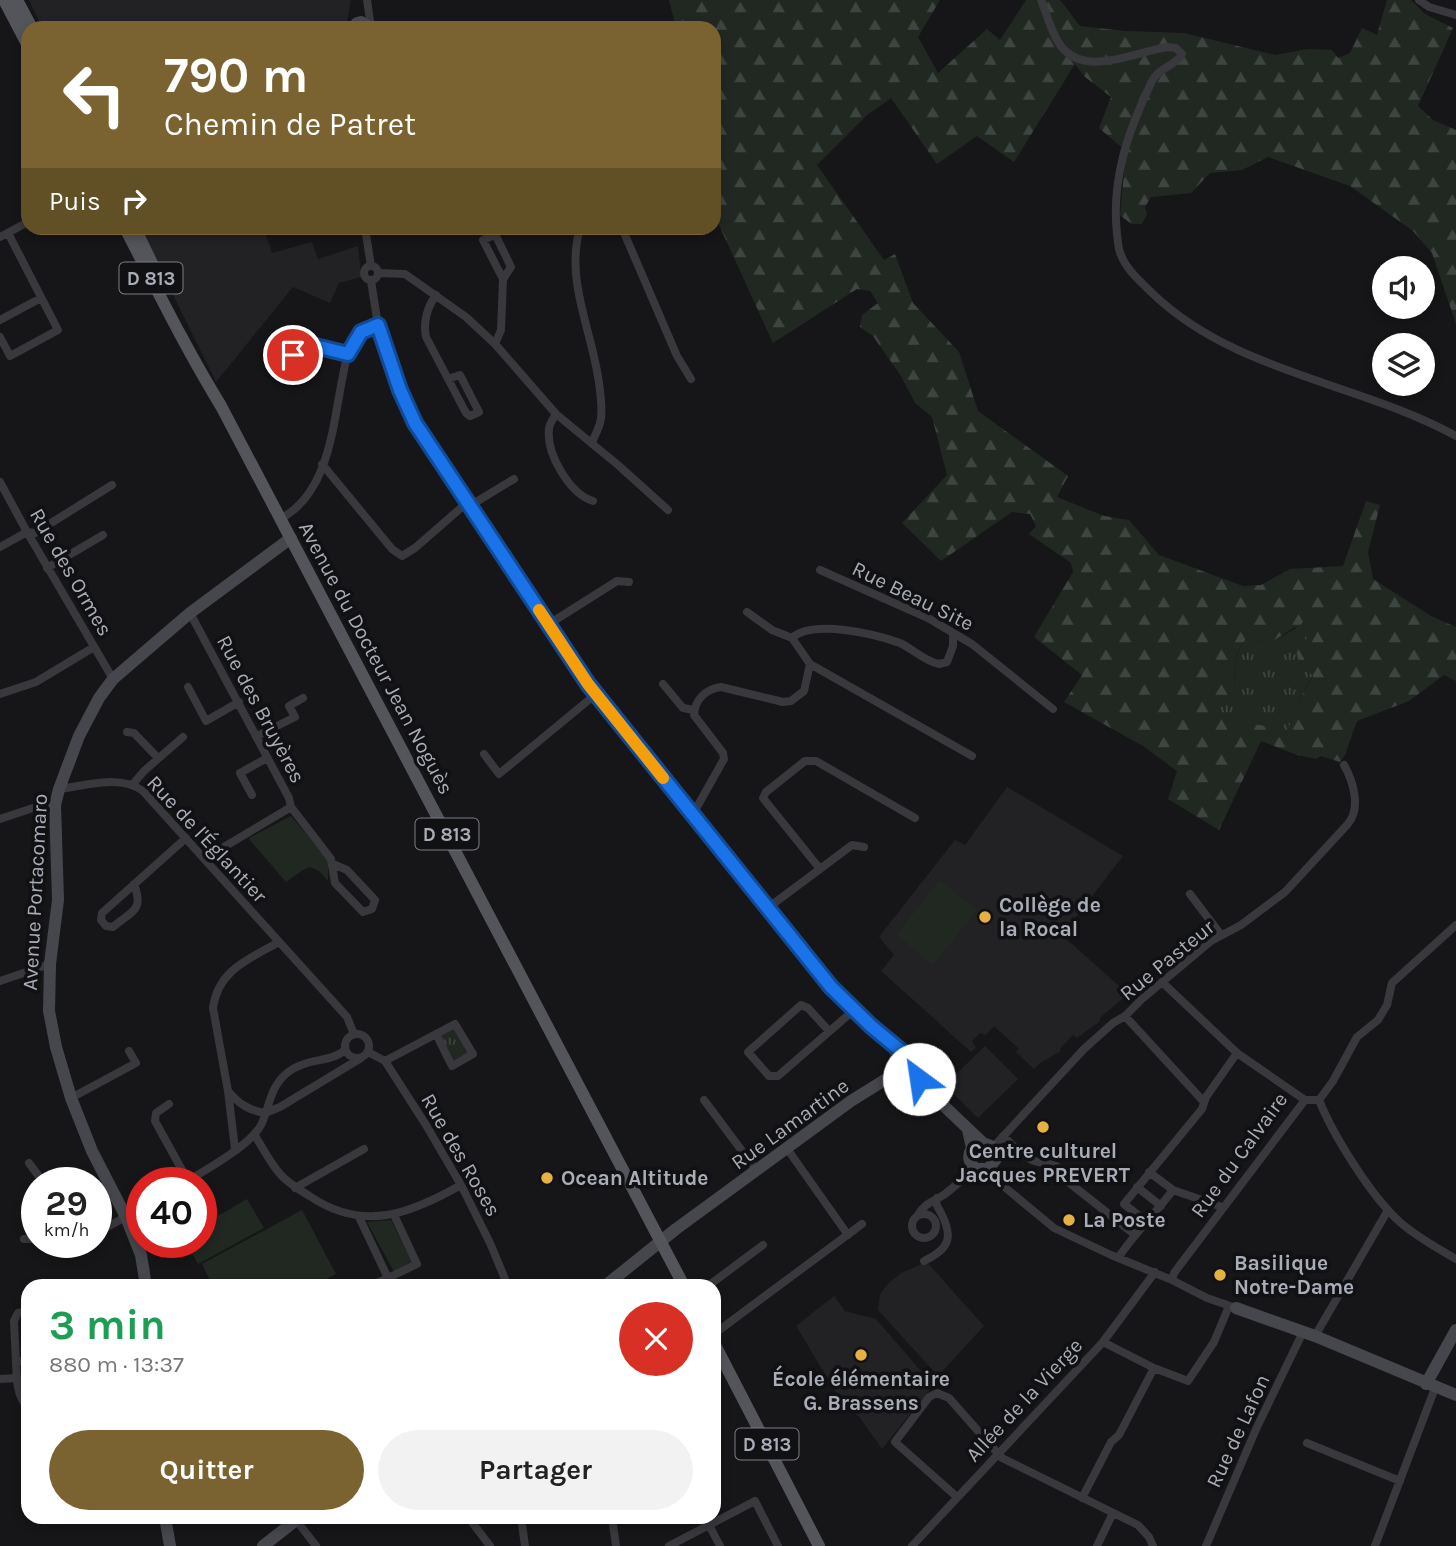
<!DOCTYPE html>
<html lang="fr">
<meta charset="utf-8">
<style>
:root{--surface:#fff;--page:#f2f2f2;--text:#222;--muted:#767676;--accent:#7a6330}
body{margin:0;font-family:Karla,sans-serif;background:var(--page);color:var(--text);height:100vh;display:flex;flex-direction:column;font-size:26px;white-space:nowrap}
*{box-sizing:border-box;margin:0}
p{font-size:23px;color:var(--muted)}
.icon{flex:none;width:38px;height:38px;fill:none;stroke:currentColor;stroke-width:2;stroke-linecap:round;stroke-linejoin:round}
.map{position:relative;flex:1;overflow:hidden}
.panel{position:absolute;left:21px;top:1279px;width:700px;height:245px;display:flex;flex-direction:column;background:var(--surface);border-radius:21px;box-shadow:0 4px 10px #0003}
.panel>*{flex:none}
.hud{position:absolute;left:21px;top:21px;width:700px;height:214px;border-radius:21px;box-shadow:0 4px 10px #0003;background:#7a6330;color:#fff;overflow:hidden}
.fabs{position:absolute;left:1372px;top:256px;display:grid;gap:14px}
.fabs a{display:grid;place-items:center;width:63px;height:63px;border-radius:50%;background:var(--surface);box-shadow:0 4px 10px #0003;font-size:35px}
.speed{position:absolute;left:21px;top:1167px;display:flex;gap:14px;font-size:35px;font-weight:700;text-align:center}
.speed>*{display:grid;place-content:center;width:91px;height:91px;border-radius:50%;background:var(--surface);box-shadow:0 4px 10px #0003;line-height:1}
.speed small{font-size:18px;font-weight:400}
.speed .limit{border:10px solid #d22;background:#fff;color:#111}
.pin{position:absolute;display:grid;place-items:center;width:60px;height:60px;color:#fff;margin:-30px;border:4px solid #fff;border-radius:50%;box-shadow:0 2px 7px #0007}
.me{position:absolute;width:77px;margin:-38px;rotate:329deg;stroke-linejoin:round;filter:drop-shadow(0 0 5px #0008)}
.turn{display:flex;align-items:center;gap:24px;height:147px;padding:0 28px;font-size:32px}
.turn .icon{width:91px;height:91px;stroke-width:2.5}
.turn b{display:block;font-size:49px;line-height:60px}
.then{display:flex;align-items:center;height:66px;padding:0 28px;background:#0003;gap:14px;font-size:26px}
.round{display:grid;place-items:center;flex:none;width:74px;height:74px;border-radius:37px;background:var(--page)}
.overview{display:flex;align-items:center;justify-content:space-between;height:119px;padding:0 28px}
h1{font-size:42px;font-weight:700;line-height:52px;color:#1e9e55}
.cta{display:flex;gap:14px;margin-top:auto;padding:14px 28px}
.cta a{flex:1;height:80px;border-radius:42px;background:var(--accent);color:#fff;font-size:28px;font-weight:700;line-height:80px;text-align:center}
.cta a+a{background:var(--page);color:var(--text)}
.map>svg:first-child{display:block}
</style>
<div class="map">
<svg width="1456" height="1546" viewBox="0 0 1456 1546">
<defs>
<pattern id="grass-tufts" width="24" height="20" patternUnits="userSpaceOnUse" patternTransform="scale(1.75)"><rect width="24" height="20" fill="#212822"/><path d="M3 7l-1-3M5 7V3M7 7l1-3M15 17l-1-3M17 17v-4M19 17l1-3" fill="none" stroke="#3e4440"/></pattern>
<pattern id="forest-firs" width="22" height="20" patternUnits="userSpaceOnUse" patternTransform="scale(1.75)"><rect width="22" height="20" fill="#212822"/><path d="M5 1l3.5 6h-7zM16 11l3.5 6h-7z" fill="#3e4440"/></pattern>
</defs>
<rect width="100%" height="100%" fill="#161618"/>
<path fill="#222225" d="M29,0H351L346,28H42Z
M140,228H264L272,253L312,242L318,259L358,246L361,277L339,283L330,303L293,287L216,382Z
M1007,787L1123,856L1062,935L1128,994L1101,1017L1099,1022L1077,1038L1073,1035L1060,1049L1061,1051L1040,1063L1034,1069L1016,1052L1019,1049L994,1026L986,1035L980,1033L972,1041L976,1048L971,1052L881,971L894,955L879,937L955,840L965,845Z
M985,1046L1018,1079L978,1118L945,1085Z
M927,1262L984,1326L938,1376L878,1310L880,1294L889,1283L901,1273Z
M834,1296L845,1311L876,1319L933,1385L882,1449L860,1418L839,1397L796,1326Z"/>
<path fill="url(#grass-tufts)" d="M1311,612L1314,621L1299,663L1313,675L1295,708L1288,731L1203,715L1234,692C1235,675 1234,652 1246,639L1269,644L1298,627Z
M455,1028L468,1053L453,1060L441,1036Z"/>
<path fill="url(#forest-firs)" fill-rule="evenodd" d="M669,0H940L918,37L938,73L987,29L1000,40L1026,0H1060L1080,26L1125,31L1184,33L1275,55L1308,49L1332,50L1338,58L1350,53L1362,28L1377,35L1387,0H1411L1425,14L1453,28L1418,106L1433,120L1456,130V324L1432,253L1413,231L1350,186L1268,157L1242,170L1210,173L1191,193L1151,197L1145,207L1147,214L1142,224H1131L1120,215L1126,151L1099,128L1111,97L1085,77L1075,64L1014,162L977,136L937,164L891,98L867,115L817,165L884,260L895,254L913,303L959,352L978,411L1068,476L1057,497L1104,516L1129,520L1159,555L1243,586L1261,585L1290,569L1343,566L1366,501L1380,505L1368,552L1373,579L1431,616L1456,627V681L1444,675L1409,701L1357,721L1345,755L1340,762L1321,756L1316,759L1297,755L1261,741L1219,830L1168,799L1177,771L1143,746L1064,702L1082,675L1034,637L1073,572L1071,563L1029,534L1036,526L1030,514L1012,512L941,561L902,523L947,475L932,417L915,403L901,376L873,336L860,327L862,315L878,303L870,291L857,289L773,343L714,214V28H676ZM1311,612L1314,621L1306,639L1296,649L1299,663L1313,676L1295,708L1288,730L1204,715L1234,692C1235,675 1233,653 1246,639L1269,644L1295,627L1298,628Z"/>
<path fill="#212822" d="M291,816L328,860V881L319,871L310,867L303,870L286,882L249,839L251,837Z
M940,880L977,910L933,965L896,935Z
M247,1199L264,1228L198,1264L186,1243L201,1242V1226Z
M302,1210L336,1274L313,1286H213L202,1264Z
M391,1220L412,1262L394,1272L367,1222Z"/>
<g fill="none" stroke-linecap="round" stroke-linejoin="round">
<path stroke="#38383d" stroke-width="8" d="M367,0L371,28
M1041,0C1046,12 1049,24 1055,36C1076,83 1132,52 1168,47L1176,48L1182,54C1176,66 1159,67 1152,81C1128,131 1111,179 1117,234C1118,241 1118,249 1121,255C1126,269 1140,281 1151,292C1234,373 1358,382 1456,436
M1419,0L1429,7L1456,15
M365,228L371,266
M580,228C564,283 595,336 600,391C601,401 603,413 600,423C598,430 594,437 592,443
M622,228L677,356L691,379
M0,237L28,222
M364 273a7 7 0 1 1 14 0a7 7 0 1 1-14 0Z
M379,273L405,274L466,317L495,344L556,414L618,465L668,510
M371,281L378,325L385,348L415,423L588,683L831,987L891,1047L900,1067
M436,295C427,307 423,323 426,337L466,413L470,416L479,412L460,375L448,379
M0,320L41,298
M0,337L10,356L58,330L8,233
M495,344L501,330L503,279L483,240L494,235L497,238L511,267L503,279
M272,369L305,346L323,347L348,354
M556,414C553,419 549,424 549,429C546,454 570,494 593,501
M322,464L392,549L402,556L415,548L462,507L476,502L514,479
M0,482L27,532L113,679
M280,519C330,493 333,423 343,375C346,361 348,345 358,334C363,329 371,327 378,325
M0,547L27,532L35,533L112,485
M47,568L103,535
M820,570L928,618L972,644L1053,709
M747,612L772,630L792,638
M190,613L289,798L291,807L204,859
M549,624L617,581L629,582
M953,633V646L947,662L939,664C924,661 913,649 900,643C875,634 813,619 792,638L810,664L972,756
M663,684L683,708L694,710
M188,687L206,721L239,702
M0,694L36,682L94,647
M127,732L134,733L158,758
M257,736L295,717L289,706L303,698
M484,754L499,774L596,694
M133,784L144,771L183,737
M59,789C86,786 119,774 143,791L347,1017L354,1034
M252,795L240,773L267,758
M291,807L331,859L335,883L363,912L372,909L375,900L347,870L333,864
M693,814L724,759L723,753L694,715C695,699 706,689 721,687L783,702L791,701L804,691L810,664
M0,819L33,808L55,805
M820,869L852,845L864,847
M134,884C144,911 133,910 113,927L106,926L101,920L102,913L186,838
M1190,894L1221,935
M769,907L820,869L763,798L766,792L805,761H816L915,818
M0,981L50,964
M1162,982L1237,1053L1305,1100H1319
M1125,1016L1204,1102
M829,1031L808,1008L801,1005L748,1052L769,1076H778L854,1010
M345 1046a12 12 0 1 1 24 0a12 12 0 1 1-24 0Z
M891,1042L911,1062
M368,1052L385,1061L426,1125L461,1185L490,1243L508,1286
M385,1061L455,1024L473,1054L452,1066L436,1034
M228,1091C239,1104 248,1110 265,1113
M71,1098L136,1063L129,1051
M704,1100L757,1171
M1319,1100L1333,1081L1357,1037L1378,1020L1387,1005L1392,983L1456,925
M1319,1100C1333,1135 1372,1198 1401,1223C1417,1237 1437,1248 1456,1259
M169,1104L156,1113L155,1121L188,1181
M265,1113L280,1107L361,1058
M254,1134C263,1148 270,1163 281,1175C289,1184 300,1190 311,1197C364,1232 410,1214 461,1185
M1003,1136C1011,1143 1020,1154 1030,1159C1044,1167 1058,1157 1067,1181L1134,1234
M235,1149L228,1091L213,1008C218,970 249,959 279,942
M788,1150L848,1235
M995,1152L997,1143L1084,1049L1113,1023L1125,1016L1142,999L1211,941L1241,925L1285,892L1347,825C1362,809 1353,781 1344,765
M29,1163L44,1183
M984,1170L1054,1228L1111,1255L1172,1280L1207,1298L1236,1308
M1149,1172L1173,1190
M184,1183C204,1171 250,1146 261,1125C270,1107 269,1088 287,1073C307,1057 331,1063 345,1050
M1137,1187L1161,1206
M295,1188L364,1149
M912 1226a12 12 0 1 1 24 0a12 12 0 1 1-24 0Z
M918,1215C925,1202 934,1202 945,1194C957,1185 964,1176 978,1170
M359,1217L388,1278L417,1264L394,1215
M1148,1223L1124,1204L1202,1109L1206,1097L1237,1053
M96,1233L142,1208
M24,1239H37
M1118,1258C1135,1233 1154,1215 1173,1190L1222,1207
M924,1261C949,1249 954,1238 941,1213C938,1207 935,1205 937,1198
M1172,1280L1174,1273L1305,1100
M370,1286L388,1278
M708,1286L763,1245
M28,1311L18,1313L14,1321L16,1362L28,1360
M714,1334L862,1224
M1315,1336L1388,1210
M1103,1342L1154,1368L1188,1381L1214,1342L1229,1306
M16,1362C17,1380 16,1395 28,1408
M0,1379L17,1378
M1307,1443L1400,1481
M957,1497L895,1442L929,1397L937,1393L949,1398L1002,1458L1138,1525L1149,1537L1153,1546
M1082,1498L1111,1442L1119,1435L1154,1368
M468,1517L490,1546
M521,1517L525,1546
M612,1517L616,1546
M296,1520L316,1546
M709,1525L720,1546
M669,1546L755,1501L778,1546
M912,1546L1103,1342L1155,1272
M1097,1546L1113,1513
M1206,1546L1257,1427L1303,1332
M1375,1546L1435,1388"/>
<path stroke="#46474d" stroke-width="12" d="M353,28L357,23L361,22L371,28
M899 1073a11 11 0 1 1 22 0a11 11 0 1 1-22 0Z
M905,1082L943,1105L983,1143L991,1146L996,1159L988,1169H976C969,1163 967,1156 972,1148L968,1130
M146,1286L141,1255L126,1217L92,1151L71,1098L56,1047L49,1011L50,964L58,900L55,805L59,789L79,736L99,698L113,679L190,613L291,538
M605,1286L676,1229L851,1101L899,1071
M1236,1308L1315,1336L1456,1395
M1426,1384L1456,1330
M165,1517L170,1546
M263,1546L300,1517"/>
<path stroke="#54555b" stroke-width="12" d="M4,0L28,46
M17,0L32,28
M125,228C156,288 186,349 221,406L684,1286
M135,228L159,278
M714,1343L819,1546"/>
</g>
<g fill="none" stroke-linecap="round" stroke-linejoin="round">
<g stroke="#114b97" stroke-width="18">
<path id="route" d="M293,355L305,346L311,345L348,354L361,332L378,325L400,390L415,423L588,684L831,987L871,1026L918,1065L921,1071L919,1079"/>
</g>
<use href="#route" stroke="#1a73e8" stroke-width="12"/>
<path stroke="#f59e0b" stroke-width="12" d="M539,610L588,684L663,778"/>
</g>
<g fill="#e5b241" stroke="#111113" stroke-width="2.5">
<circle cx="985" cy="917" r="7"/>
<circle cx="1043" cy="1127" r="7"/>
<circle cx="547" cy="1178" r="7"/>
<circle cx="1069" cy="1220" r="7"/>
<circle cx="1220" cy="1275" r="7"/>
<circle cx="861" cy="1355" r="7"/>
</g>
<g text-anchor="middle" stroke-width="7" stroke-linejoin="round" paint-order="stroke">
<g fill="#111113" stroke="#7b7e86" stroke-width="2">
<rect x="119.5" y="262.5" width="63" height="31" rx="5"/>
<rect x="415.5" y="818.5" width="63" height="31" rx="5"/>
<rect x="735.5" y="1428.5" width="63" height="31" rx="5"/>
</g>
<g font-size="19" font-weight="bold" fill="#a9adb7">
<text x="151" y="285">D 813</text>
<text x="447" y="841">D 813</text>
<text x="767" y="1451">D 813</text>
</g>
<g font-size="21" fill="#a9adb7" stroke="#111113">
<text transform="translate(71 572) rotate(60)" y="7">Rue des Ormes</text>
<text transform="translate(913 596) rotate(26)" y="7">Rue Beau Site</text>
<text transform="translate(376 658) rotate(62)" y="7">Avenue du Docteur Jean Noguès</text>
<text transform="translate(261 709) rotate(62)" y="7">Rue des Bruyères</text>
<text transform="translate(207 839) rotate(47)" y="7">Rue de l'Églantier</text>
<text transform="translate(35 892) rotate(-87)" y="7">Avenue Portacomaro</text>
<text transform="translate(1167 960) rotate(-39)" y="7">Rue Pasteur</text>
<text transform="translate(790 1124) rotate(-36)" y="7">Rue Lamartine</text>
<text transform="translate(461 1155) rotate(60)" y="7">Rue des Roses</text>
<text transform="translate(1239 1155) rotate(-54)" y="7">Rue du Calvaire</text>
<text transform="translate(1024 1400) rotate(-47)" y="7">Allée de la Vierge</text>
<text transform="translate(1238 1431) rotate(-65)" y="7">Rue de Lafon</text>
</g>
<g font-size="21" font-weight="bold" fill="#a9adb7" stroke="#111113" text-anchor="start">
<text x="999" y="912">Collège de<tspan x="999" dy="24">la Rocal</tspan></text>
<text x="1043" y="1158" text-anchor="middle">Centre culturel<tspan x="1043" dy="24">Jacques PREVERT</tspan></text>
<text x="561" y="1185">Ocean Altitude</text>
<text x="1083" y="1227">La Poste</text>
<text x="1234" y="1270">Basilique<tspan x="1234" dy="24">Notre-Dame</tspan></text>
<text x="861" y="1386" text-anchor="middle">École élémentaire<tspan x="861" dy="24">G. Brassens</tspan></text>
</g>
</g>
</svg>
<div class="fabs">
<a><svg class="icon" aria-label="sound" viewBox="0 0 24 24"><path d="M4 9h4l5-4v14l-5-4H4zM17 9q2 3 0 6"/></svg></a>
<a><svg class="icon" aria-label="layers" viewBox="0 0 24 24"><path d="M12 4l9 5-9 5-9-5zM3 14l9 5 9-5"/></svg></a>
</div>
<div class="speed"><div>29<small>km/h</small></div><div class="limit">40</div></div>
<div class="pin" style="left:293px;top:355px;background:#d93025"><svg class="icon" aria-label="arrive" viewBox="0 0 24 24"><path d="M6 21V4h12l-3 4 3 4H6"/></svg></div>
<svg class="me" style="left:919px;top:1079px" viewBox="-20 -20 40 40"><circle r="19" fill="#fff"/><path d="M0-13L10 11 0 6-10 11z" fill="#1a73e8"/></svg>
<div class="hud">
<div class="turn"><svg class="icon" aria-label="left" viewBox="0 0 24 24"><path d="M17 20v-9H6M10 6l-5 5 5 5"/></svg><div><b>790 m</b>Chemin de Patret</div></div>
<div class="then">Puis<svg class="icon" aria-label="right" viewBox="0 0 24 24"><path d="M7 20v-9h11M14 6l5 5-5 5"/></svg></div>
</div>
<section class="panel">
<div class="overview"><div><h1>3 min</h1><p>880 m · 13:37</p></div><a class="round" style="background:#d93025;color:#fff"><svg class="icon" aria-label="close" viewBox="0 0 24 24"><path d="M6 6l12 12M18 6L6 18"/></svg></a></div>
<div class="cta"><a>Quitter</a><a>Partager</a></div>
</section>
</div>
